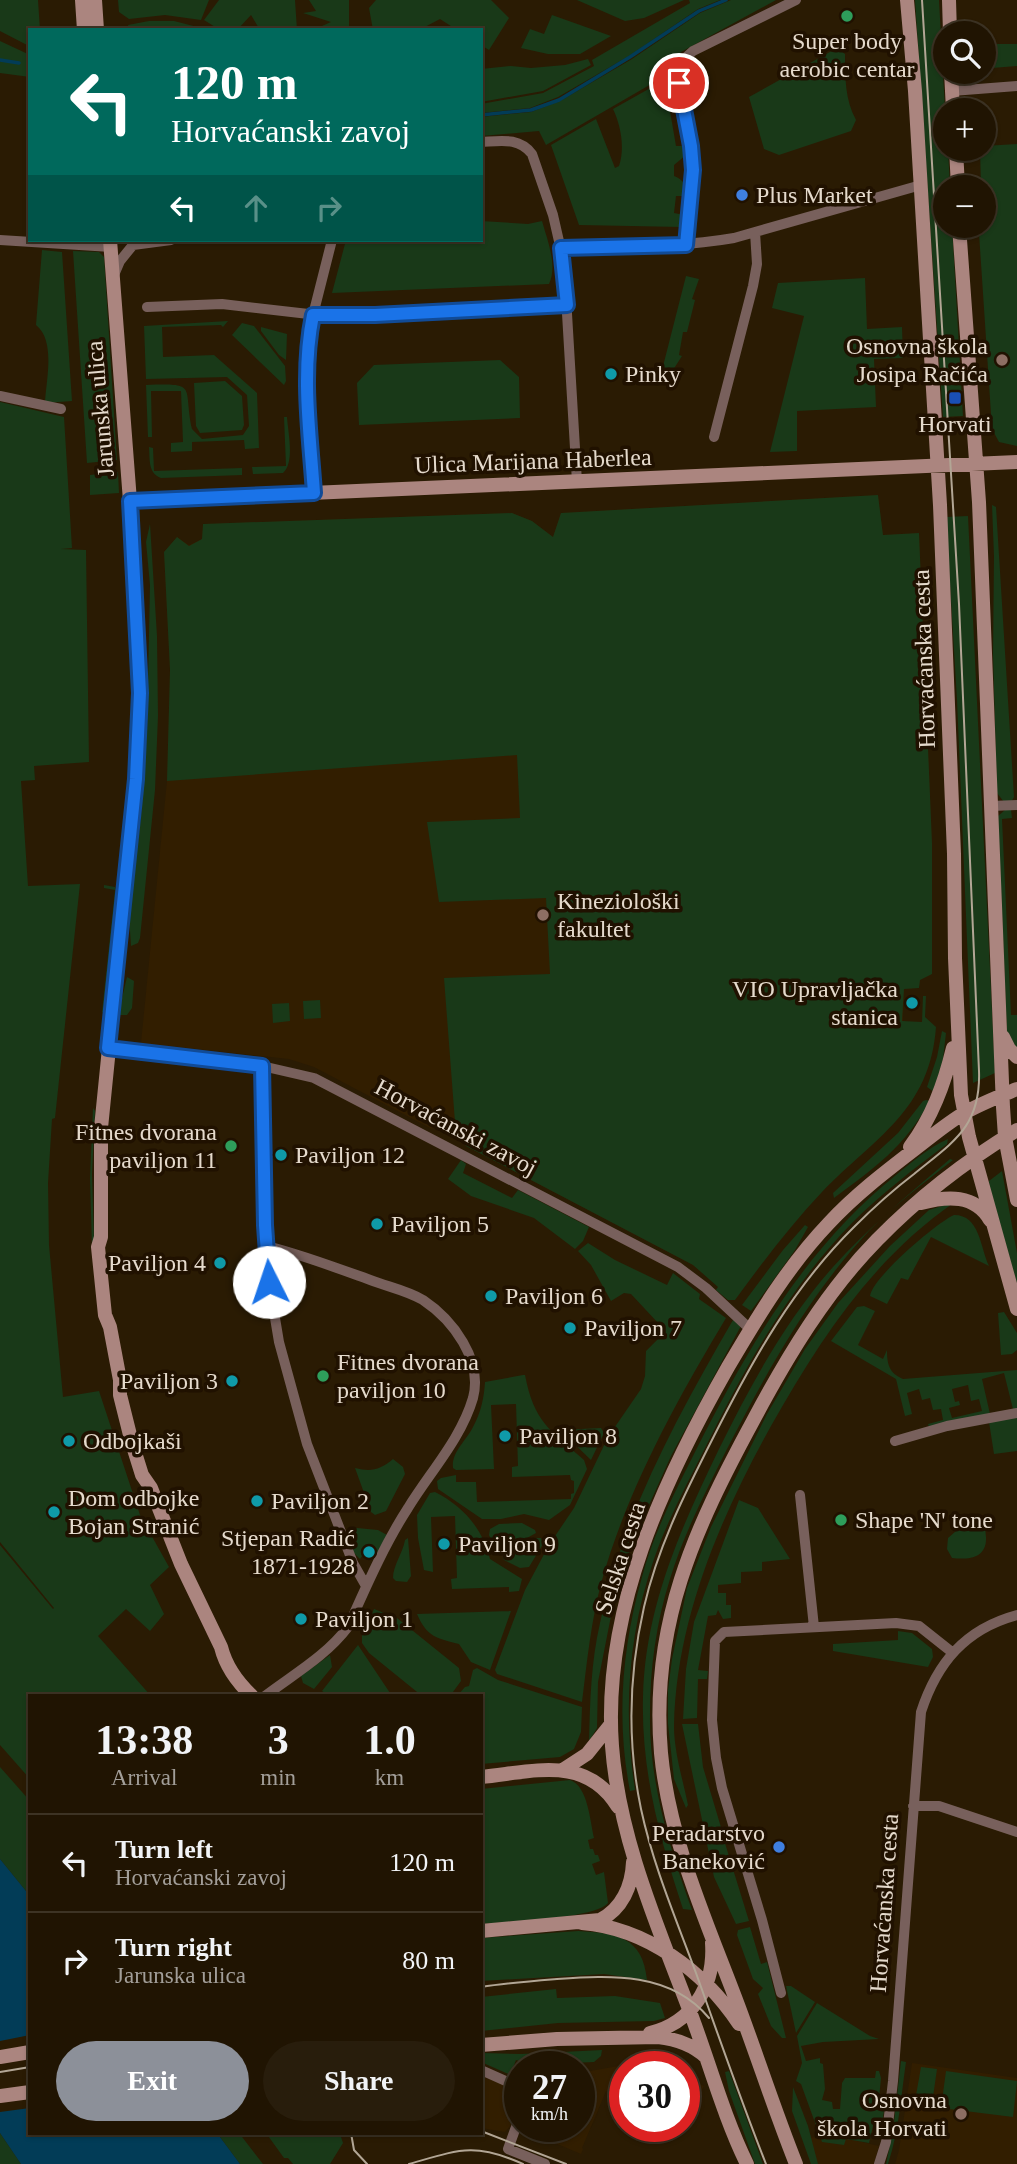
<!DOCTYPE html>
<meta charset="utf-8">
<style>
:root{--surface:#201402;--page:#281d0c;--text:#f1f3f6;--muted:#a29e99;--line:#3d3324;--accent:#8c9099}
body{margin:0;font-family:Georgia,serif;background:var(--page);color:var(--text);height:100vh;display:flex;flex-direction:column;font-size:26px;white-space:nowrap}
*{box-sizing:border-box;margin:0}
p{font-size:23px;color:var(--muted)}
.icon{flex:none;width:38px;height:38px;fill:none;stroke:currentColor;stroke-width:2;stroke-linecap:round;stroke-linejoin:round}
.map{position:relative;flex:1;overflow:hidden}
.side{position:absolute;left:28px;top:1694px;width:455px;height:441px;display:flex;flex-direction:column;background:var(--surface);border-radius:0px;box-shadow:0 2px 5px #0004,0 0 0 2px var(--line)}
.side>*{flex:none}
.top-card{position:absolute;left:28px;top:28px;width:455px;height:214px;border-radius:0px;box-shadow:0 2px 5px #0004,0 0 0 2px var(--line);background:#00695c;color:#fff;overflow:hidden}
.buttons{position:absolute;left:933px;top:21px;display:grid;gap:14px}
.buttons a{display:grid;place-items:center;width:63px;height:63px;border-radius:50%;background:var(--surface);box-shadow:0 2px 5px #0004,0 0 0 2px var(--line);font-size:35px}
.speed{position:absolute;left:504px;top:2051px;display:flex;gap:14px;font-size:35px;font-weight:700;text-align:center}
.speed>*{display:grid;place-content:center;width:91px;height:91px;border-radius:50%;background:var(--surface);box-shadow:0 2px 5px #0004,0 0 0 2px var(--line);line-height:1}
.speed small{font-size:18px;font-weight:400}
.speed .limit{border:10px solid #d22;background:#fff;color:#111}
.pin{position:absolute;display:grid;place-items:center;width:60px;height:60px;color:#fff;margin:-30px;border:4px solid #fff;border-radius:50%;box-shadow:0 2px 7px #0007}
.me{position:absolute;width:77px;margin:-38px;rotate:356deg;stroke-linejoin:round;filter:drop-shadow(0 0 5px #0008)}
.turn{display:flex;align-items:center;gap:24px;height:147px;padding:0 28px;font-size:32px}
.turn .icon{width:91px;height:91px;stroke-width:2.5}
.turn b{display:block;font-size:49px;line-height:60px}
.lanes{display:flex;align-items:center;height:66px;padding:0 28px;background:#0003;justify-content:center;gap:35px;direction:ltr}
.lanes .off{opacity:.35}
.eta{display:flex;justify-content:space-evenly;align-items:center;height:119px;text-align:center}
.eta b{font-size:42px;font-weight:600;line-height:49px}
.button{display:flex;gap:14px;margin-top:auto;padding:14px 28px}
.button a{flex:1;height:80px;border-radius:42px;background:var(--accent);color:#fff;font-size:28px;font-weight:600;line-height:80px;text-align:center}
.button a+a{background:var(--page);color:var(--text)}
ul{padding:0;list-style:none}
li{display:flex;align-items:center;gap:21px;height:98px;padding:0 28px;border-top:2px solid var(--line)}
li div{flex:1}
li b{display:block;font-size:26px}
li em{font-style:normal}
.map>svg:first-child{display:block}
</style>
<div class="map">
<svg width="1017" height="2164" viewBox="0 0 1017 2164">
<rect width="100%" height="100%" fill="#2a1b03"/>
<path fill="#321e00" d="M878,495L883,535L919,533L932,843V974L920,980L919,988L904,989L903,1022L719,1287L693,1265L466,1146L459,1137L455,1122L452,1119L435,1120L432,1129L314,1067L289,1059L141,1043L167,781L170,670L164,552L177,537L189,545L202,539L203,524L512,513L532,521L553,537L561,513Z
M641,2062L655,2067H625V2099L606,2091L582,2148L583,2149L581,2154L531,2133L529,2126H579V2073Z
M912,2063L1017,2078V2164H895L899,2150Z
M481,2076L505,2085L515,2099L512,2124L505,2132L481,2128Z
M684,2077L704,2086L695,2103L684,2098Z
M802,2137L845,2138L879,2146L874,2164H811Z"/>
<path fill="#193918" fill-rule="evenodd" d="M0,0H38L40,30H30V44L27,45L0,31Z
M118,0H209L201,20L165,15L129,19L119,12Z
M219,0H295L297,30H260L251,15L237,30H220L204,20Z
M309,0H349V30H313L331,22L303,13L316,11Z
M376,0H491L509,18L489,50L481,45V30H457L440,19L419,30H373L369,8Z
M577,0H684L644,18L625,21Z
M689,0H720L698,9L629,56L558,97L530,108L481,113V104L543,93L594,66L592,60L690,3Z
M731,0H776L681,52L676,58L672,72L546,145L539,131L481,136V117L531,112L560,101L632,59L700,13Z
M915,0H939L945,110V149H948L950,187H945V226H952L963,416L943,417Z
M552,15L611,36L580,54H548L521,48L530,29L544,34Z
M149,21H174L209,30H129L128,25Z
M0,41L30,55V77L0,73Z
M991,44H1017V66L992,68Z
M837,48L845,54C845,77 845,100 856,120L851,131L779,155L764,149L749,97Z
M588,59L591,65L543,91L481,102V69L511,66L531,68L565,65Z
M670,77L672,82L663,84L670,111L676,146H686V155L674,165V176C684,180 686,185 687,196H676L674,213L684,215L682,227L579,225L551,145L596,119L615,168L619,166C625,148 621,126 613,109Z
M1017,144V446L999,442L992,429L979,233V226H984V187H981L980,149H984V146Z
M481,221L528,224L542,221C547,239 558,266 549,284L332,293L346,240H481Z
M42,250L62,252L72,401L45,403C46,380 56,341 36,325Z
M73,251L99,252L104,257L117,460L87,463Z
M686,276L699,279L692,299L695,300L687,332H683L679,355L682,356L673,370L672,382L660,378Z
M865,278L867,329L902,327L903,358L874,359L876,407L797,411V451L770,452L804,316L772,308L778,283Z
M228,321L223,327L221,325L162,327L163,357L214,355L257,393L259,448L245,449L244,440L192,442V451L171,452V443L183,442L181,391H151L152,437H148L146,385C199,383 183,386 192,429L202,439L243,435L249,426L247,395L227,377L146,379L144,326Z
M242,323L254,326L285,366L286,381L284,385L232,335Z
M261,327L287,334L286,360L279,355L261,331Z
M500,360L519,377L520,418L359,425L357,383L374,365Z
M225,381L242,396L244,425L242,430L200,433L196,426L194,383Z
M0,402L64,417L72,548L61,549L86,550L89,762L34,766L35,780L21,781L28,886L80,884L55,1118L52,1119L48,1183L49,1245L63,1397L99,1391L140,1515L169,1567L150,1585L164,1614L150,1631L126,1609L98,1636L151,1696H30V1779L0,1745V1545L53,1609L54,1608L0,1542Z
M284,417H287C288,433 295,462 283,473L253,474L252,467L286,466Z
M149,447L153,448L154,471L242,468V475L161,478C148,473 150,460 149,447Z
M118,472L119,493L90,495V475Z
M878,495L883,535L919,533L932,843V974L920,980L919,988L904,989L902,1021L922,1022L923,996H926L925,1017L936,1027C930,1111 874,1138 822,1192C790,1226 762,1263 735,1300H728L716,1290L718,1287L693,1265L466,1146L459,1137L455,1122L444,978L550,974L546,898L439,902L427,822L520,818L517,755L167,781L170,670L164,552L177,537L189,546L202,539L203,524L512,513L532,521L553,537L561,513Z
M992,505L996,507L1014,797L1010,804L1004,802L997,793L993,654L994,556Z
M968,516L995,1073L973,1083L957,700L946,517Z
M150,524L157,636L158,716L155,790L140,938L138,943L131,946L129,916L141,816L147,732L150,585L146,542Z
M1005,810H1011L1012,818L1002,819L1011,1015H1017V1052L1007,1032L998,816Z
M104,885L115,887L117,897L105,1013L102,1012L115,890L104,888Z
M127,977L134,981L132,1008L127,1015H118Z
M320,1000L321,1018L304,1019L303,1001Z
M289,1003L290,1021L273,1023L272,1004Z
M942,1031L946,1033L943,1059L934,1092L927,1087L937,1057Z
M926,1100L930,1101C904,1147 876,1167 834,1198L833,1193L898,1133L923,1101Z
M93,1108L95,1111L92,1174L94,1241L92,1248L90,1178Z
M948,1139L947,1144C915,1168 882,1193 853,1222C789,1287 745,1367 705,1448C687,1484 667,1521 654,1559C628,1634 623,1713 635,1790L630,1791C616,1720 622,1647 642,1577C654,1531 677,1488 698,1446C749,1346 806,1247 896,1175C912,1162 928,1148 948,1139Z
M950,1159L953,1160C924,1183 894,1205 868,1232C809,1295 766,1373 727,1449C706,1491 684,1533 670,1579C656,1623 650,1669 650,1714C649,1782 669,1846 692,1910L683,1909C660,1839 641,1772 643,1697C645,1608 680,1530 718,1451C750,1386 785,1321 833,1267C869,1227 909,1194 950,1159Z
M461,1160L466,1164L463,1173L512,1198L518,1190L589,1227L583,1241L575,1249L534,1218L471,1196L448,1179Z
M1002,1171L1017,1253V1284L990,1189L989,1181Z
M955,1202C873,1258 819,1341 771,1426C720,1518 676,1620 674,1726C674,1752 683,1780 688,1805L686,1808L674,1779L668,1724V1690L672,1659L687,1588L711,1527L767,1414L805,1349L838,1303L890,1246L929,1210Z
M954,1215C980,1215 980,1247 989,1266L931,1237L908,1280L901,1278L887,1304L870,1296C872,1278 936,1223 954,1215Z
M805,1225L808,1227L795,1250L751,1311L742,1305L783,1250Z
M588,1243L615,1260L667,1285L673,1273L700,1294L699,1299L726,1318C677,1400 628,1488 602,1580C591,1621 587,1661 582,1702L497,1674L495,1670L525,1590L549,1545L574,1508L608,1437L641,1389L645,1376L646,1351L659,1338V1324L631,1294L624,1293L611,1301L591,1265L578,1251Z
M857,1307L864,1306L875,1311L858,1345L883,1359L887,1350C887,1364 889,1373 903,1379L1017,1370V1408L1013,1409L1004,1373L982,1379L990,1414L929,1427L928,1424L943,1420L941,1409L933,1410L930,1398L922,1400L919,1389L907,1393L912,1414L905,1416L896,1379L831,1341ZM968,1385L971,1401L979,1399L982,1411L952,1418L949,1408L960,1405L959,1401L955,1402L952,1389Z
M1004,1312L1017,1333V1350L1012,1354L1001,1355L998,1313Z
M733,1320L742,1324L671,1456L632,1543L611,1616L598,1682L597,1728L589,1741C590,1701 591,1662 600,1623C623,1515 678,1415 733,1320Z
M523,1375H525C534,1422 550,1430 584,1460L587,1469L570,1505L549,1520L524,1514L501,1519H482L438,1489L437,1481L441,1478L456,1475V1482H476L477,1502L571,1499V1494L574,1493V1481L571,1480L570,1475L512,1477V1467L518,1466L516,1404L491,1405L494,1469L456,1470L453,1468C451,1452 467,1440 473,1427C481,1412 484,1398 485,1382Z
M1017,1417V1451L994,1454L989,1422Z
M601,1428L604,1433L591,1460L560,1430Z
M393,1459L403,1467L405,1474L386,1511L375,1515L371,1512L355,1468C371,1472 380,1470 393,1459Z
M435,1492C463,1506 483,1529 490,1559L522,1579L519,1591L509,1592V1587L452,1589L451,1579L457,1578L455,1516L431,1517L433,1572L424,1570L418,1538L417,1515L430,1493Z
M739,1500L758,1508L790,1559L762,1562V1571L741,1572V1583L718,1585V1593H726V1605H731V1618L723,1619L718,1610L716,1615L708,1616L698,1670L708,1671L707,1679H698L697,1718L683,1719L686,1669L694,1622Z
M971,1518L981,1519C986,1525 985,1529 986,1537C987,1558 969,1560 952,1558L947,1549L948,1538Z
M499,1524L522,1523L535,1530L536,1533L498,1554L489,1535L490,1529Z
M357,1528L378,1530L387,1535L376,1556L374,1550H366L360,1559L354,1553L346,1531Z
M408,1538L411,1576L407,1582L396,1581L393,1578C393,1565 403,1553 405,1540Z
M536,1538H541L543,1544L529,1567L520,1568L504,1560L503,1557L508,1551Z
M374,1609L397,1618L459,1668L461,1681L450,1696H422L369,1653L362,1643V1636Z
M511,1611L490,1670L471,1662L459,1644C436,1638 427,1637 417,1614Z
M898,1631L912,1633L932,1649L933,1657L928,1667L833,1651V1644L898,1640Z
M358,1645L392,1696H330L322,1691Z
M330,1655L332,1667L314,1689L303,1683L301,1676Z
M477,1668L498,1680L582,1707L581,1732L574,1749L560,1757L481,1764V1696H457L465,1687L469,1686L473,1670Z
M682,1724H698L703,1767L723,1834L706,1839Z
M0,1767L30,1801V1896L0,1859Z
M570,1780C588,1786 590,1821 594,1838L588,1840L590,1849H593L595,1855H598L600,1861L592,1864L596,1875L604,1872L608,1903C595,1919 506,1921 481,1924V1789Z
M724,1840L749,1921L736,1924L714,1877L707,1844Z
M750,1927L761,1964L767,1962L786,2038H782L771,2026L758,1994L763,1988L753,1979L737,1935L738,1930Z
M578,1931C617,1933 643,1937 647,1980L604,1974L481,1981V1938Z
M786,1986H791L815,2002L796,2033Z
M556,1989L557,1998L615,1996L660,2003L665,2018L654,2021L558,2023L481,2031V1997Z
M817,2003L870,2036L879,2039L823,2042L801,2046L806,2061L820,2058V2063L823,2064L825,2089L822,2100L832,2102L833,2109H840L842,2083L845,2078H875L876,2071H879L881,2078L878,2109L884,2111L882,2123L874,2122L869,2143L846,2139L844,2145L822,2142L801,2084L796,2081L802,2063L797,2036Z
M602,2050L601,2056L594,2062L531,2065L516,2060L511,2073L520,2076V2079L481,2062L483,2053L521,2054Z
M901,2061L906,2062C901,2096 899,2131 888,2164H886L893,2131Z
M921,2067L937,2069L932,2104L915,2101Z
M729,2071L763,2164H755L729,2091L725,2072Z
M946,2071L1017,2081L1013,2117L941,2108Z
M793,2087L808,2126L818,2164H811L792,2111Z
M0,2133L21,2164H0Z
M217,2133H239L263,2164H240Z
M266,2133H337L341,2137L343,2143L330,2164H293L288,2158H284Z"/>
<path fill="#023c57" d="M0,1859L30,1896V2133H217L240,2164H21L0,2133Z"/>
<path fill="#2a1b03" d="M30,2035V2108L0,2112V2041Z"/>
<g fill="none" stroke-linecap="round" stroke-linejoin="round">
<path stroke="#023c57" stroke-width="3.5" d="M0,60L19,63
M481,115L531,110L559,100L630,57L699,11L726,0"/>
<path stroke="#78605c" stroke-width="10" d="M952,91L1017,86
M481,142C501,141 519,137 532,154L553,215L564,263L577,482
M0,240L111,247
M686,245L693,170L691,146L678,72L683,60L693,51L796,0
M561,248C620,246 676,248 734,238L921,185
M114,275L120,261L133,245L171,240
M147,307L222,304L326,316L567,305
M0,396L61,409
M714,437L753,286L757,264L755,232
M314,493L306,362L313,315L332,240
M991,806L1017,805
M108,1048L262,1066L314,1078L678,1267L706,1288L750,1329
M262,1066L265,1225L269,1282L279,1342L307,1444L353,1563L366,1586
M895,1441L947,1426L1017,1413
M800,1495L814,1627
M265,1696C294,1674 326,1656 348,1627C366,1587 384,1545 408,1508C430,1472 461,1439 473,1398C483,1360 453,1320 423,1300C408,1291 389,1287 373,1281C337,1268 303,1255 267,1246
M913,1806H939L1017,1832
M781,1993L762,1920L722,1788L716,1758L712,1720L715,1641L724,1632L896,1623L919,1626L953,1653
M481,2070L510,2083L520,2097
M520,2116L508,2149L545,2164
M879,2164L886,2142L893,2081L921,1712C937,1663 965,1629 1017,1615"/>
<path stroke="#ab857f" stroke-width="14" d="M82,0L84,30
M95,0L97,30
M907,0L915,91L940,505L954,854L955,958L961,1095L969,1137L1017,1309
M949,0L950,33
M951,72L953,110
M956,149L958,187
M959,226L979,502L1003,1107L1005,1137L1017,1200
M110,240L130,501L140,693L136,779L101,1128V1237L98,1247L105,1315L110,1327L120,1380V1395L132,1443L142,1475L151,1488L181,1564L221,1647C226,1667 237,1682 252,1696
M130,501L1017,462
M1003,1037L1009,1049L1017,1057
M910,1147C932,1117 944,1085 953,1048
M921,1203C947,1196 975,1194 990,1220
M564,1769L587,1754L611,1724
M481,1777C533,1772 586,1754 618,1807
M582,1923C646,1928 704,1971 739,2024
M481,1931L600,1920C622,1909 632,1886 633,1862
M650,2033C692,2023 715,1986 712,1943
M481,2045L557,2039L658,2037C676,2039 692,2044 706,2057
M0,2057L30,2052
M0,2096L30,2092
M747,2164C724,2117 710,2065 692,2017C659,1929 619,1840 612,1746C602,1611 663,1481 728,1367C758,1316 788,1266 829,1223C855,1195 885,1172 915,1149C931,1137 947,1123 966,1112C982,1103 1000,1096 1017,1089
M796,2164C774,2109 756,2052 735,1997C705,1918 669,1838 661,1753C650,1625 694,1530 753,1421C787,1357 826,1292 877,1240C918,1198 967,1160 1017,1130"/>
<path stroke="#b2a695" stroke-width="2" d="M481,1987C506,1983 532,1981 557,1979C611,1975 671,1972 709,2018
M0,2072L30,2067
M481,2131L566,2164
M351,2133L354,2150L367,2164
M409,2164C458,2150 474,2142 523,2164
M766,2164C741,2101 719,2037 696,1973C676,1919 653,1865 641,1809C627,1742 629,1673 644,1607C658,1546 686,1491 714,1436C752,1361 793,1287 854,1227C873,1208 893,1190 914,1174C953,1142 981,1127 979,1071L959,604L922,0"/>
</g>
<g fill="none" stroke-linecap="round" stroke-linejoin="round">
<g stroke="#114b97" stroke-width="18">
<path id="route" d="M269,1282L265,1225L262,1066L108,1048L136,779L140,693L130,501L314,493C310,433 301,375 313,315H375L567,305L561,248L686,245L693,170L691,146L679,83"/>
</g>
<use href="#route" stroke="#1a73e8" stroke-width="12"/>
</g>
<g fill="#2e9e5b" stroke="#201100" stroke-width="2.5">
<circle cx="847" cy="16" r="7"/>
<circle cx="231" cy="1146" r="7"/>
<circle cx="323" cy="1376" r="7"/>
<circle cx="841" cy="1520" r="7"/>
</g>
<g fill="#3f7fe0" stroke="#201100" stroke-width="2.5">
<circle cx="742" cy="195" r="7"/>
<circle cx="779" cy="1847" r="7"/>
</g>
<g fill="#8d6e63" stroke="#201100" stroke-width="2.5">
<circle cx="1002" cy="360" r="7"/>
<circle cx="543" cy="915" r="7"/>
<circle cx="961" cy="2114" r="7"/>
</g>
<g fill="#0f9aa8" stroke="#201100" stroke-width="2.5">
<circle cx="611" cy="374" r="7"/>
<circle cx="912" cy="1003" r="7"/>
<circle cx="281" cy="1155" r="7"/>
<circle cx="377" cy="1224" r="7"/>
<circle cx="220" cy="1263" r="7"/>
<circle cx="491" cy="1296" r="7"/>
<circle cx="570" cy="1328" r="7"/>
<circle cx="232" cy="1381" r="7"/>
<circle cx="505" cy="1436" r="7"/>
<circle cx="69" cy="1441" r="7"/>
<circle cx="257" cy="1501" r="7"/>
<circle cx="54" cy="1512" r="7"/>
<circle cx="444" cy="1544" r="7"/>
<circle cx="369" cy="1552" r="7"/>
<circle cx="301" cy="1619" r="7"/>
</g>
<rect fill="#1a4fb4" stroke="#201100" stroke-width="2.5" x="948" y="391" width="14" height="14" rx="3.5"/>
<g text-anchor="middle" stroke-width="7" stroke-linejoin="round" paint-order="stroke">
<g font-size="24" fill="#e5dacc" stroke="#201100" text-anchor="start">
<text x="847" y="49" text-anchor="middle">Super body<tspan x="847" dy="28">aerobic centar</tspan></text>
<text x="756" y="203">Plus Market</text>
<text x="988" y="354" text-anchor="end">Osnovna škola<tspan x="988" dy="28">Josipa Račića</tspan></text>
<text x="625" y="382">Pinky</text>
<text x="955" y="432" text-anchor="middle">Horvati</text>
<text x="557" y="909">Kineziološki<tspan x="557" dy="28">fakultet</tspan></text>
<text x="898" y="997" text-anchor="end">VIO Upravljačka<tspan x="898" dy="28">stanica</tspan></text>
<text x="217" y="1140" text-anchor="end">Fitnes dvorana<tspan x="217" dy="28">paviljon 11</tspan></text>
<text x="295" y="1163">Paviljon 12</text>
<text x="391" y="1232">Paviljon 5</text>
<text x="206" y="1271" text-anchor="end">Paviljon 4</text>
<text x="505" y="1304">Paviljon 6</text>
<text x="584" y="1336">Paviljon 7</text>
<text x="337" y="1370">Fitnes dvorana<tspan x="337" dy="28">paviljon 10</tspan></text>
<text x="218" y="1389" text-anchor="end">Paviljon 3</text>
<text x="519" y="1444">Paviljon 8</text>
<text x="83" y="1449">Odbojkaši</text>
<text x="68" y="1506">Dom odbojke<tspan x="68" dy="28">Bojan Stranić</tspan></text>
<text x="271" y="1509">Paviljon 2</text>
<text x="855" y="1528">Shape 'N' tone</text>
<text x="355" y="1546" text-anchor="end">Stjepan Radić<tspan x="355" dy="28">1871-1928</tspan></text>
<text x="458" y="1552">Paviljon 9</text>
<text x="315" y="1627">Paviljon 1</text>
<text x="765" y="1841" text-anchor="end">Peradarstvo<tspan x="765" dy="28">Baneković</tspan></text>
<text x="947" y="2108" text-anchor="end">Osnovna<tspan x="947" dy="28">škola Horvati</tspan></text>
</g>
<g font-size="24" fill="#e5dacc" stroke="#201100">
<text transform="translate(100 409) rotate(-95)" y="8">Jarunska ulica</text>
<text transform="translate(533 461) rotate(-2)" y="8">Ulica Marijana Haberlea</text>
<text transform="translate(924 659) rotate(-92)" y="8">Horvaćanska cesta</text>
<text transform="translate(456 1127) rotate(28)" y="8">Horvaćanski zavoj</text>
<text transform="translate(620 1558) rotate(-72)" y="8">Selska cesta</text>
<text transform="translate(884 1903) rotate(-86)" y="8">Horvaćanska cesta</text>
</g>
</g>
</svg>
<div class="buttons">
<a><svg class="icon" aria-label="search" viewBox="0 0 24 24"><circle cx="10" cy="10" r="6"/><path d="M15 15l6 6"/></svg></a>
<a>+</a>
<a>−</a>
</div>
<div class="speed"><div>27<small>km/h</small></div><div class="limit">30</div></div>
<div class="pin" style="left:679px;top:83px;background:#d93025"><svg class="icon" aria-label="arrive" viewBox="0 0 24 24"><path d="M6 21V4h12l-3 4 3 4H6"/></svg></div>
<svg class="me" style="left:269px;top:1282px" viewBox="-20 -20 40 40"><circle r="19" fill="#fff"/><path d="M0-13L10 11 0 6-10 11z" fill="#1a73e8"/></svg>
<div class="top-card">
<div class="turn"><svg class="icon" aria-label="left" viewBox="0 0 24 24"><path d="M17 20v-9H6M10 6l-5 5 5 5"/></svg><div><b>120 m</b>Horvaćanski zavoj</div></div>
<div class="lanes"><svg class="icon" aria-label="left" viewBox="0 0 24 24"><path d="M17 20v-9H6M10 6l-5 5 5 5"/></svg><svg class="icon off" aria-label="ahead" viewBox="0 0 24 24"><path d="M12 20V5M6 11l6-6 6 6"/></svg><svg class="icon off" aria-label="right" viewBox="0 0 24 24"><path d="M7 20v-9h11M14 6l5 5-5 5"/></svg></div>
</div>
<section class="side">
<div class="eta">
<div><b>13:38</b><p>Arrival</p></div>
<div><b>3</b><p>min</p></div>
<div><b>1.0</b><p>km</p></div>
</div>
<ul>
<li><svg class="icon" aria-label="left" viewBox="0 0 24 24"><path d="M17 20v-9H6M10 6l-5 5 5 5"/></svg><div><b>Turn left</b><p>Horvaćanski zavoj</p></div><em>120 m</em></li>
<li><svg class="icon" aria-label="right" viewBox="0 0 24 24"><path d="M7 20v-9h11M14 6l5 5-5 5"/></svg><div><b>Turn right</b><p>Jarunska ulica</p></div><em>80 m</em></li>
</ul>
<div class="button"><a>Exit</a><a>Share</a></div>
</section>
</div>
